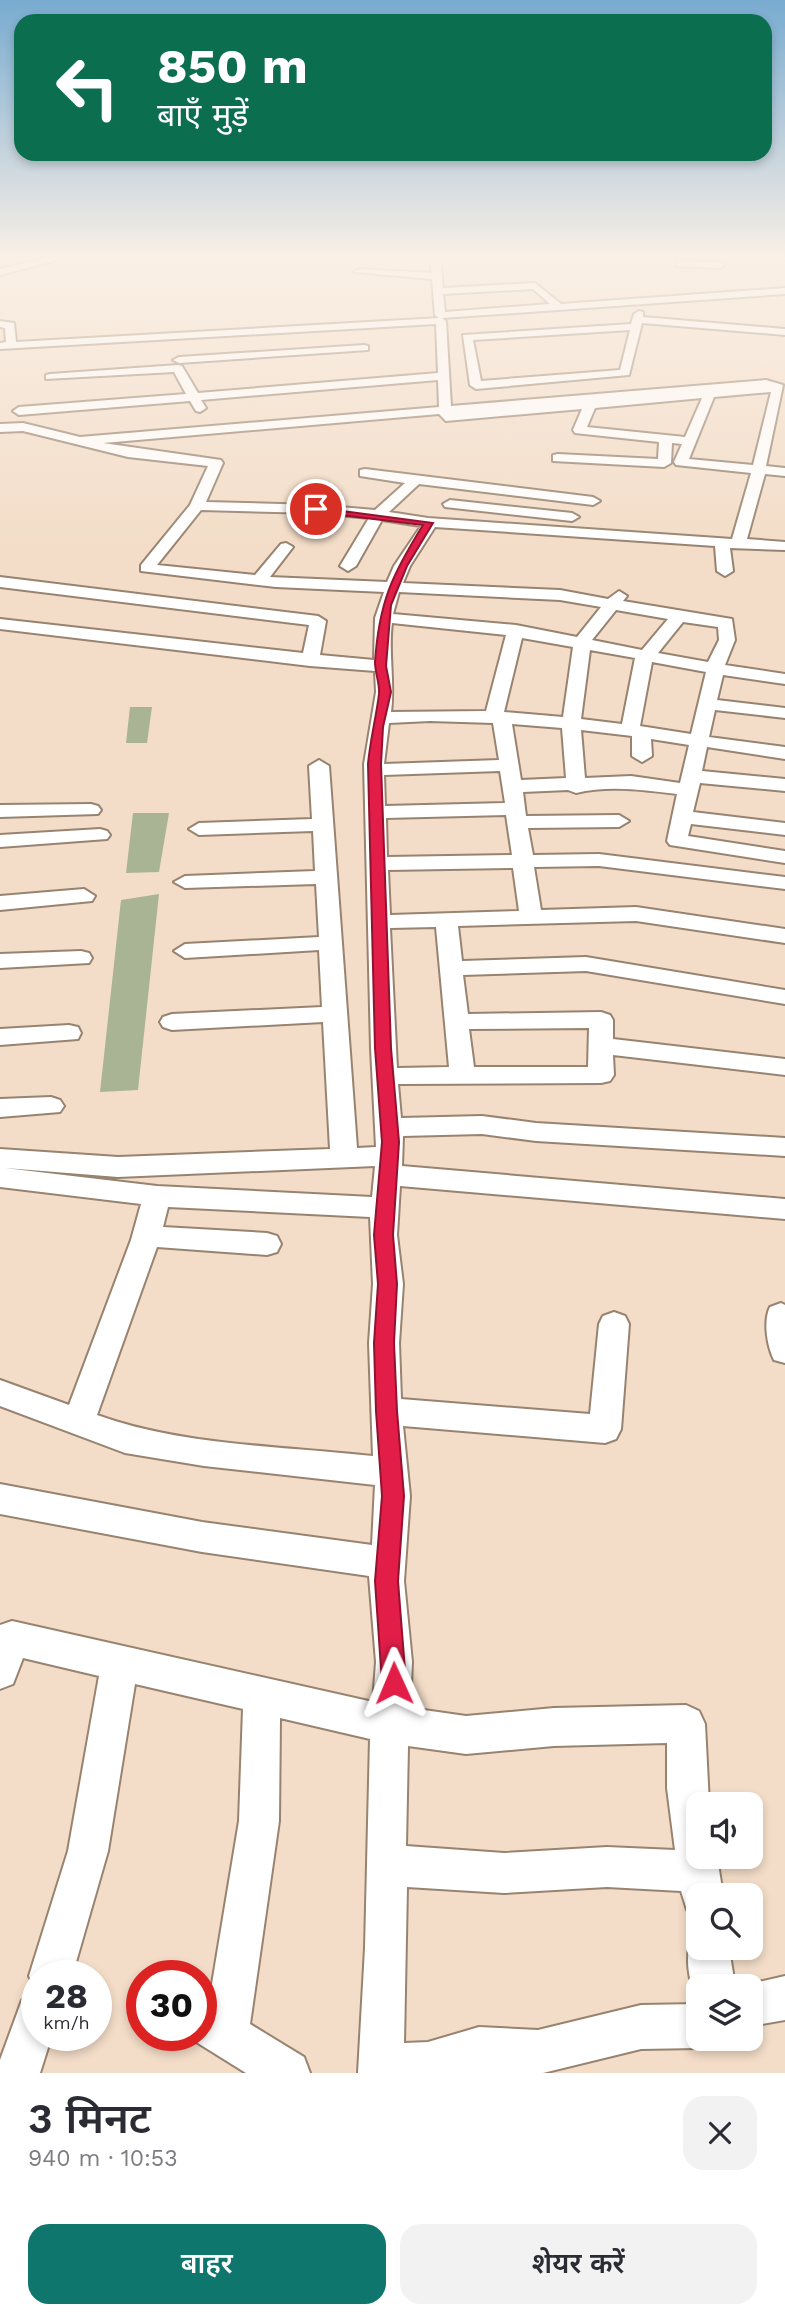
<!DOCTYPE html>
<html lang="hi">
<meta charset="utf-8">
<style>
:root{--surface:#fff;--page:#f2f2f3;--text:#2b2b33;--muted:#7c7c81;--accent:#0f766e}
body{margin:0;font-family:"Work Sans","Noto Sans Devanagari",sans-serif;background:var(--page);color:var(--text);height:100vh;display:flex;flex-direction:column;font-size:26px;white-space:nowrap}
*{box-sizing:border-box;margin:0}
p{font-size:23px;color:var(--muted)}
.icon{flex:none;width:38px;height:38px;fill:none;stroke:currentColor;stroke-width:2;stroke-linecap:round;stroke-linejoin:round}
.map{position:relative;height:2073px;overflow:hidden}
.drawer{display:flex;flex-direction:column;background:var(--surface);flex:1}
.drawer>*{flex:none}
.banner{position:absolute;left:14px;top:14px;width:758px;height:147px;border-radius:21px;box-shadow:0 4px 10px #0003;background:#0b6e4f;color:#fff;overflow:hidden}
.controls{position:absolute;left:686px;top:1792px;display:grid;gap:14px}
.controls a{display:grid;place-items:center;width:77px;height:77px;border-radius:14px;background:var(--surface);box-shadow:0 4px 10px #0003;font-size:35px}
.speed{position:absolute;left:21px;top:1960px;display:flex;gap:14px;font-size:35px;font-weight:700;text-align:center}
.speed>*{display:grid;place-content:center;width:91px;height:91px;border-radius:50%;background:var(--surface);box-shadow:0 4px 10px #0003;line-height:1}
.speed small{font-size:18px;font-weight:400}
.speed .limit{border:10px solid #d22;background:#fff;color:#111}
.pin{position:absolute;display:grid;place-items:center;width:60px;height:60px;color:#fff;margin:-30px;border:4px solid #fff;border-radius:50%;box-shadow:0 2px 7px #0007}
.me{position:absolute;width:77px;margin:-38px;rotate:359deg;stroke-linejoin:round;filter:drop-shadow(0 0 5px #0008)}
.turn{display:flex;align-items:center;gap:24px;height:147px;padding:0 28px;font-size:32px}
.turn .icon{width:91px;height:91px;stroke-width:2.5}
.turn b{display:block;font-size:49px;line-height:60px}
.round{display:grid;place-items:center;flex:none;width:74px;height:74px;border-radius:21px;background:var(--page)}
.summary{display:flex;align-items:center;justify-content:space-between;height:119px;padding:0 28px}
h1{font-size:42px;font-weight:600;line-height:52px}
.primary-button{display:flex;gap:14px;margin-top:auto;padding:14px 28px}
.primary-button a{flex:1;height:80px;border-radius:21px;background:var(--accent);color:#fff;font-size:28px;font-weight:600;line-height:80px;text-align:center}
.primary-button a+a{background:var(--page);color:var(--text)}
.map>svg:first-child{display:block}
</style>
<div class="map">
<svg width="785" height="2073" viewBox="0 0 785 2073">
<rect width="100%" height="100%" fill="#f3ddc8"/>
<path fill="#a9b495" d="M130,707H152L147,743H126Z
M133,813H169L159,872L126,873Z
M159,894L138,1090L100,1092L121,900Z"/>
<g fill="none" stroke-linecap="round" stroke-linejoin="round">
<g stroke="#978370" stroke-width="4">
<path id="minor" d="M51,257H68L0,275V269Z
M430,257H440L443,288L535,283L561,304L785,288V294L442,318L446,321L451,406L766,380L783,385L766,466L785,468V476L765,474L747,539L785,542V550L730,548L733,571L725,576L717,571L715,546L435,527L410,566L403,583L560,590L608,599L619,591L627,596L623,601L732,619L735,640L725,665L785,674V684L723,675L717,700L785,708V718L715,710L709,737L785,747V759L707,747L702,771L785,779V791L700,783L693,812L785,823V835L691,824L688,836L785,851V863L670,845L667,841L677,794C643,790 609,785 576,793L568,790L523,792L526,816L619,815L629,821L619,827L528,828L533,855L599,854L785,877V889L599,866L534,867L541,910L636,907L785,929V943L636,921L458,926L462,961L586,957L785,990V1004L586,971L463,975L468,1014L601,1012L610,1015L613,1020V1039L785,1059V1075L613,1055L614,1075L610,1081L601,1083L398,1084L401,1118L482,1116L536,1123L785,1138V1156L536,1141L482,1134L403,1136L402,1166L785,1199V1219L400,1186L397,1235L403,1284L399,1343L401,1399L590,1414L599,1324L603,1316L614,1312L625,1316L629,1324L621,1429L616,1439L605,1443L403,1426L410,1496L404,1581L412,1662L410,1708L466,1716L554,1708L686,1705L699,1711L705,1724L709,1804H698V1857H717L723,1895H698V1914L687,1910L681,1891L607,1887L504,1893L407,1887L404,2043L428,2042L479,2027L538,2030L641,2005L698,2004V2039H715L698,2048L641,2049L543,2073H358L365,1948L370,1739L280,1718L279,1821L250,2024L304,2057L310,2073H246L185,2035H201V1998L209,2002L239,1821L243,1709L135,1684L108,1851L72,1976H37V1992L29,1976L68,1851L99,1676L23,1658L13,1684L0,1689V1625L12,1621L373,1702L376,1662L369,1576L202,1552L0,1514V1484L202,1522L372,1545L375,1485L204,1466L125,1453L0,1406V1380L69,1405L131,1240L141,1204L0,1187V1149L118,1157L330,1149L323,1022L172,1030L163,1027L160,1022L163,1017L172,1014L322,1007L319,950L185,958L174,951L185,944L319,937L316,884L185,888L174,882L185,876L315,871L313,831L199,835L189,829L199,823L312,819L309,766L319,760L329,766L357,1148L376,1147L371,1048L364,764L376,692L375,671L310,666L0,629V619L303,653L309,625L0,587V577L318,616L326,621L320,655L374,660L375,618L384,592L276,587L141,571V565L190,505L208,466L128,457L23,431L0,432V424L23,423L80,437L439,407L438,380L201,400L206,408L200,412L196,411L190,401L19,415L13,411L19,407L186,394L174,372L46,379V375L50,374L178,365L182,366L198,393L438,373L436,324L0,349V343L6,342L5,328L0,327V321L14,323L16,342L439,318L435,315L432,279L354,272L359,269L432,273ZM533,289L550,304L445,312L443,294ZM771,392L753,465L689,459L714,397ZM702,398L685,437L587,427L595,408ZM582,409L573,430L575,433L659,442L658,459L558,454L553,455V461L664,467L671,463L672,443L682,444L674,462L676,465L751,473L732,539L428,518L389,512L419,484L593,505L600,501L593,497L365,469L360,470V476L405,483L375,510L316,505L206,502L223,463L221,460L103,443L439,414L446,421ZM201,510L316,513L369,518L340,566L348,571L356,566L382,520L421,526L394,566L387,582L270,577L293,547L286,543L281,544L255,575L157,565ZM399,592L560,600L601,607L577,637L516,625L393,614ZM616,610L668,619L642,650L592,640ZM683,622L718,627L719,640L708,662L658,653ZM392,623L506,635L486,711L391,712C395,682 388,653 392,623ZM522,638L573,647L563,717L504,712ZM590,650L635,658L622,724L581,719ZM652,662L706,672L691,734L640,726ZM430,721L493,723L499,760L384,764L389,723ZM512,724L562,728L566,778L521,780ZM581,730L632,736V756L642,762L652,756L651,739L689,745L680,783L631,776L585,778ZM500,771L505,803L385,806L384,775ZM506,815L512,855L387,857L386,818ZM513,868L519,911L390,915L388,870ZM436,927L449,1067L397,1068L390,928ZM589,1028L588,1067H474L469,1029ZM375,1166L372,1197L157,1186L5,1168L118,1177ZM168,1207L370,1217L373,1284L369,1343L373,1456C283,1446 183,1446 97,1415L157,1247L267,1255L277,1252L281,1244L277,1236L267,1233L163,1227ZM667,1743V1788L675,1850L607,1847L504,1853L406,1846L408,1746L466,1754L554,1746Z
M679,261L720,262L725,265L720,268L676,266Z
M639,311L643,312V317L785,329V335L642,323L629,375L476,389L470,385L463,335L631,324L634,314ZM630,330L620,370L481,381L473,340Z
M364,345L368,346V350L179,363L173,360L179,357Z
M450,500L572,513L579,517L572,521L445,507L443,504Z
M91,804L98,806L101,810L98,814L0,817V805Z
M100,829L107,831L110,835L107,839L0,847V835Z
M84,889L95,896L92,901L0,910V896Z
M81,951L89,953L92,958L89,963L0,968V954Z
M69,1025L78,1027L81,1033L78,1039L0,1045V1029Z
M51,1097L60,1100L64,1106L60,1112L0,1117V1099Z
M781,1303L785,1305V1363L774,1360C767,1346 763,1321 770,1307Z
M698,1931V1948H729L735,1986H698V2001C688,1981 684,1955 693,1933Z
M785,1976V2020L751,2026V1986H741Z
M37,1993V2035H52L40,2073H0V2060L22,2000Z"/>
</g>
<use href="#minor" fill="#fff" fill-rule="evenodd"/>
</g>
<linearGradient id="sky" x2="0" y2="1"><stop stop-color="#78abd0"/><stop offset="0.47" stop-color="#faf0e6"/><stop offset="1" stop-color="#faf0e6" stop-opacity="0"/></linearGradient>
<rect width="785" height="547" fill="url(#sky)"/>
<path fill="#e11d48" stroke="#92132f" stroke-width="2" d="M312,507L433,523L407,566L391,605L386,666L391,692L383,727L381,764L391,1048L399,1142L393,1235L397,1284L394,1343L397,1411L404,1496L398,1581L406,1683L402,1691L394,1695L385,1691L382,1683L375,1581L382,1496L376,1411L374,1343L378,1284L374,1235L382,1142L375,1048L368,764C370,741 376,718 379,694C380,684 375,673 375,662C379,602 392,575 423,525L316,512Z"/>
</svg>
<div class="controls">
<a><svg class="icon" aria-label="sound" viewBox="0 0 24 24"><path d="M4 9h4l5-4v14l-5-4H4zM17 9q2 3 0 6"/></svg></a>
<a><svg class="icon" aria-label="search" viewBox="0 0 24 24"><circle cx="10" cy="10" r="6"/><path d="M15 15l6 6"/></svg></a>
<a><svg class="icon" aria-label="layers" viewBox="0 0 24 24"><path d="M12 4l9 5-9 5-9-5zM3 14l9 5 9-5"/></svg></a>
</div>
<div class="speed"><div>28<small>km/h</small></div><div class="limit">30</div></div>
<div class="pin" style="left:316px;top:509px;background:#d93025"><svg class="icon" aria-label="arrive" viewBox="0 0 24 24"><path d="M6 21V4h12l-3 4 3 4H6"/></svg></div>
<svg class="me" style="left:394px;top:1683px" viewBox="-20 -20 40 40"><path d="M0-17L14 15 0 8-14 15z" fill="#e11d48" stroke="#fff" stroke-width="4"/></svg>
<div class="banner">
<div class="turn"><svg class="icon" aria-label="left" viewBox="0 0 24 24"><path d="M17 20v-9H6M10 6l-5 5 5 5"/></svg><div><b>850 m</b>बाएँ मुड़ें</div></div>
</div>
</div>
<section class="drawer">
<div class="summary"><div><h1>3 मिनट</h1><p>940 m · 10:53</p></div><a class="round"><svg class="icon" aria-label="close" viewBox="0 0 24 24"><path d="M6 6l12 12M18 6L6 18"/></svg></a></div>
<div class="primary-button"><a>बाहर</a><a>शेयर करें</a></div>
</section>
